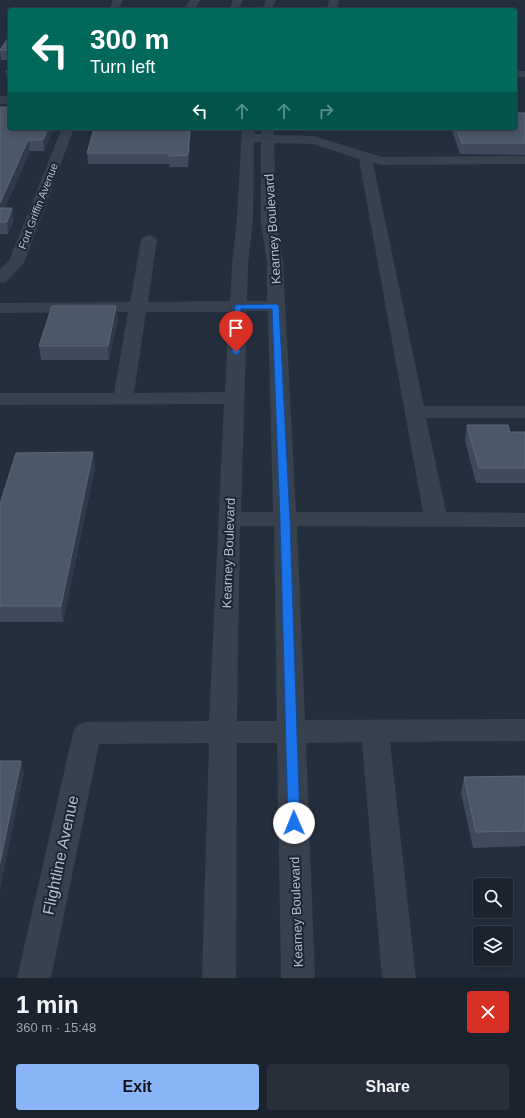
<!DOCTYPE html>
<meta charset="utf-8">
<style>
:root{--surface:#1b232e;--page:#282f3a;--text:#f1f3f6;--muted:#a0a4aa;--line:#39404a;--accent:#8ab4f8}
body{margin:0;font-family:Arial,sans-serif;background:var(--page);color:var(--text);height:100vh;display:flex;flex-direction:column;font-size:15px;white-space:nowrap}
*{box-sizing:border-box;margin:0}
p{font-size:13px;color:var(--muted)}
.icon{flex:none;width:22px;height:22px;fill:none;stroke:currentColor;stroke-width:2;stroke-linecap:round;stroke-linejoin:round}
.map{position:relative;height:978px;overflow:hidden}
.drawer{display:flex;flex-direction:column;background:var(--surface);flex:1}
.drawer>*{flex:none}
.banner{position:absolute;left:8px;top:8px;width:509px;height:122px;border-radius:4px;box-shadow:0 2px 10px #0003,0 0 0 1px var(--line);background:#00695c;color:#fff;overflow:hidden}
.fabs{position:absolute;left:473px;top:878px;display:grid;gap:8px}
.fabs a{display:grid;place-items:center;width:40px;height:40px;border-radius:4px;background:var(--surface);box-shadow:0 2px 10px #0003,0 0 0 1px var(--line);font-size:20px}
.pin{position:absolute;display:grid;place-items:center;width:34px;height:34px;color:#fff;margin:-41px -17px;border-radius:50% 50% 50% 0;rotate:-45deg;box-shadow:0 0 4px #0007}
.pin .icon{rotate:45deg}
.me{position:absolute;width:44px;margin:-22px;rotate:359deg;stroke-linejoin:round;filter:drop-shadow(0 0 3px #0008)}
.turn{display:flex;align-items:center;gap:14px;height:84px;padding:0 16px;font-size:18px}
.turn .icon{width:52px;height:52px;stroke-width:2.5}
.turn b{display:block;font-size:28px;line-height:34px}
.lanes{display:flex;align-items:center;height:38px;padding:0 16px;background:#0003;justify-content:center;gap:20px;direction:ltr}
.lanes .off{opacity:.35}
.round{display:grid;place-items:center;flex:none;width:42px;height:42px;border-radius:4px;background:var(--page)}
.headline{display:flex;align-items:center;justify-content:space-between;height:68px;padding:0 16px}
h1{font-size:24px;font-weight:600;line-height:30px}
.primary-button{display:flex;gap:8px;margin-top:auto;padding:8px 16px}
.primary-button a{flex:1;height:46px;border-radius:4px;background:var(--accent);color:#111;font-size:16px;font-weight:600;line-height:46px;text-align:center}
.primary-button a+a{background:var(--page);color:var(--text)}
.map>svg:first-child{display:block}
</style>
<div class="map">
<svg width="525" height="978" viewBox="0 0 525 978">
<rect width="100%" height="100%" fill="#242f3e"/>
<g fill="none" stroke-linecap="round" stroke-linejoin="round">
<path fill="#38414e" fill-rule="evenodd" d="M113,0H123L119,10H109Z
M190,0H200L194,10H184Z
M233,0H243L239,10H229Z
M266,0H276L272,10H262Z
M329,0H339L337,10H327Z
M515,71H525V77H515Z
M0,96H10V104H0Z
M62,128H74L24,263L6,282L0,283V269L9,261Z
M242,128H254V134H261V128H273L274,135L314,136L382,157L525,156V164L382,165L373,163L424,406H525V418H426L446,512L525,513V527L297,526L305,720L525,719V741L390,742L416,978H382L362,742L306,743L315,978H281L277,743H237L236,978H202L209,743L99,744L51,978H17L73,733L77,725L87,722L209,721L224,404L0,405V393H114L128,312L0,313V303L130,302L141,240L143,237L149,235L155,237L157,240L148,302L230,301L232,265L237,218ZM254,142H261V224L267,262V301H247L248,265L253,218ZM274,143L313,144L359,159L423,512H296L283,262L277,224ZM247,311H268L273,512H241ZM146,312H229L225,392L134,393ZM240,526H274L277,721H237Z"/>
</g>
<path fill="#3f4b5c" d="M10,35V60H1L0,50Z
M10,65V82H7L6,72Z
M0,107L10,128H54L44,151H30L5,208L14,220L8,234H0Z
M525,113V155L460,154L451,128H515Z
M191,130L188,167H170L169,164H88L87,153Z
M118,319L109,360H41L39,346Z
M467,425L510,432H525V483H476L465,440Z
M93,452L95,467L63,622H0V504Z
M525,776V846L473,848L461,793L464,777Z"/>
<path fill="#2f3b4b" d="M48,128H54L44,151L43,140Z
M190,128H191V130L188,167V155Z
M28,140L30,151L0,219V203Z
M12,208L14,220L8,234L7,222Z
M116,306L118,319L109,360L108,346Z
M93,452L95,467L63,622L61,606Z
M21,761L24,773L0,890V863Z"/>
<path fill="#4b5868" stroke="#5c6777" d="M99,8L98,10H45Z
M10,35V50H0Z
M10,65V72H6Z
M0,107H10V128H48L43,140H28L0,203Z
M515,113H525V143H462L456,128H515Z
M94,128H190L188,155L169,156V153H87Z
M0,208H12L7,222H0Z
M52,306H116L108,346H39Z
M467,425H508L510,432H525V468H479Z
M93,452L61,606H0V504L16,453Z
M0,761H21L0,863Z
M525,776V831L476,832L464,777Z"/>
<path fill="#1a73e8" stroke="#114b97" d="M276,304L279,306L290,519L300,823L298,827L294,829L290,827L288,823L280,519L272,309H241L240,352L236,355L232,352L235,305Z"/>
<g text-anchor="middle" stroke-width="4" stroke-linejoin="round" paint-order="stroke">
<g font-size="11" fill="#b4bcc9" stroke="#1d2633">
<text transform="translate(38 206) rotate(-69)" y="4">Fort Griffin Avenue</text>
</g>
<g font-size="13" fill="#b4bcc9" stroke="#1d2633">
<text transform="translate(272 229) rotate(-94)" y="5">Kearney Boulevard</text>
<text transform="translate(228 553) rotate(-88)" y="5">Kearney Boulevard</text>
<text transform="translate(296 912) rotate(-92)" y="5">Kearney Boulevard</text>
</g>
<g font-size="16" fill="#b4bcc9" stroke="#1d2633">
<text transform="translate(60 855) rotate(-78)" y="6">Flightline Avenue</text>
</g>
</g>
</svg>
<div class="fabs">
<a><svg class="icon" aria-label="search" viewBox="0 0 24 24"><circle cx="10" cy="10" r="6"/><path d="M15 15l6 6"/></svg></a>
<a><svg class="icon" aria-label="layers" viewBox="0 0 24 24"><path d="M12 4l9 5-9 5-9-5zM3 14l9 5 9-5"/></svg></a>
</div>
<div class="pin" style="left:236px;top:352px;background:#d93025"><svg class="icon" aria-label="arrive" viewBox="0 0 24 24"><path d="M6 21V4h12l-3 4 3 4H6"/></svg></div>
<svg class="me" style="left:294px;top:823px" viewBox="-20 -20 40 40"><circle r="19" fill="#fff"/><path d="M0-13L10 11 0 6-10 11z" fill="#1a73e8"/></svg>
<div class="banner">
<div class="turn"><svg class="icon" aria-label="left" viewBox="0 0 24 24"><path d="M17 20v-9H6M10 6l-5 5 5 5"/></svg><div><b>300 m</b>Turn left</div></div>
<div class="lanes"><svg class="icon" aria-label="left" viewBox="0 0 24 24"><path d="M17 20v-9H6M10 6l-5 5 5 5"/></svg><svg class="icon off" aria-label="ahead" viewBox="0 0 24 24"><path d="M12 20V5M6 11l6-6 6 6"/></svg><svg class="icon off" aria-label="ahead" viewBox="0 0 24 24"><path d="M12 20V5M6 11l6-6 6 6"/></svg><svg class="icon off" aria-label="right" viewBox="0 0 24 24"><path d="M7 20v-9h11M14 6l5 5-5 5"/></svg></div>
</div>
</div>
<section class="drawer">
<div class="headline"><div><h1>1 min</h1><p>360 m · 15:48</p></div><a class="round" style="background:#d93025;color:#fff"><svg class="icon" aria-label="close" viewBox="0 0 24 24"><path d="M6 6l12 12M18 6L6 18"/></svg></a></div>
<div class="primary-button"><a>Exit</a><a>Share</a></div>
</section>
